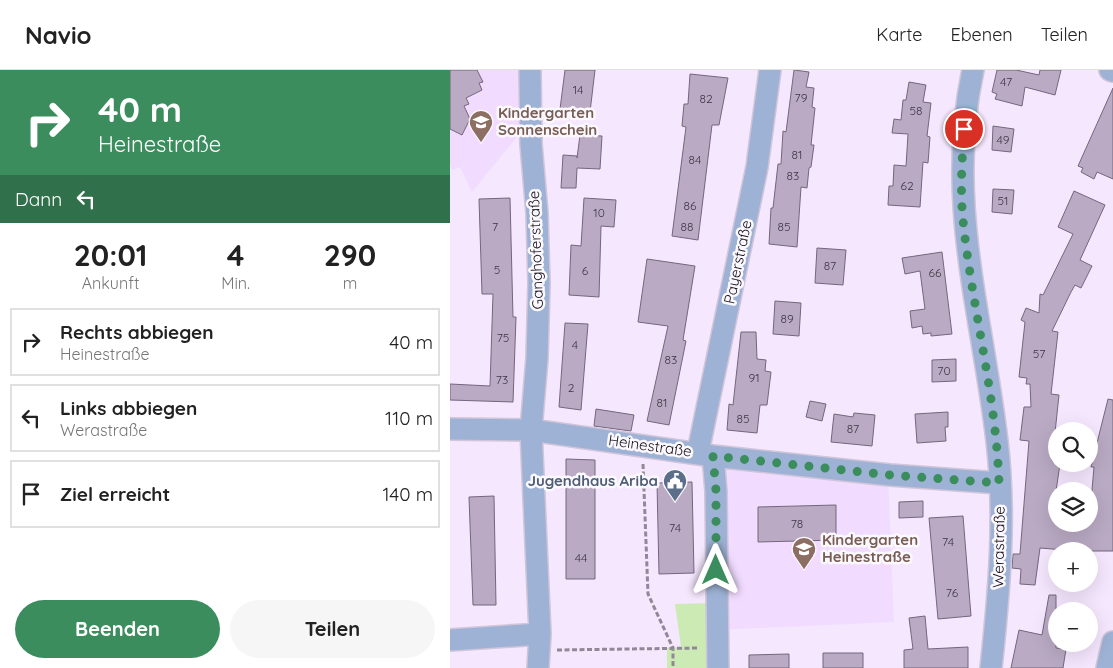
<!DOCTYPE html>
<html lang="de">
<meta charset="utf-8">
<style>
:root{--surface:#fff;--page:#f6f6f6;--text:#222;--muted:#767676;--line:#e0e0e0;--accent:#3c8d5e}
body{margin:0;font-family:Quicksand,sans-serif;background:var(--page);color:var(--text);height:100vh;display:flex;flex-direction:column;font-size:19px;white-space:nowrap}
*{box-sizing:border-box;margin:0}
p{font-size:16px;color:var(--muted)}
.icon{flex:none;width:28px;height:28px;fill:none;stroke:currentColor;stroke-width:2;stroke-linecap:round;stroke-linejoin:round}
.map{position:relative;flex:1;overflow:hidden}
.details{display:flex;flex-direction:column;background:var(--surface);width:450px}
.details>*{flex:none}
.guide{background:#3c8d5e;color:#fff;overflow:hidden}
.tools{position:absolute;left:598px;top:352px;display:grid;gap:10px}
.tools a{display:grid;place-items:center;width:50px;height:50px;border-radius:50%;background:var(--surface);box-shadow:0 5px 20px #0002;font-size:25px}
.pin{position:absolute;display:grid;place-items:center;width:42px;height:42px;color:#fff;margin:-21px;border:2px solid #fff;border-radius:50%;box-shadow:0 1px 5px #0007}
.me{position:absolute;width:55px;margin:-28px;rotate:0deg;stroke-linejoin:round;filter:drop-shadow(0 0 4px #0008)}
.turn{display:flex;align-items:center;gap:18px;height:105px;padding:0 15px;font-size:22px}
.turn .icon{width:65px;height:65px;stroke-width:2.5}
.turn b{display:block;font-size:35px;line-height:42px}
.then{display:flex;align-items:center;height:48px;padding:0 15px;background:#0003;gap:10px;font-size:19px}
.eta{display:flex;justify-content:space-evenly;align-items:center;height:85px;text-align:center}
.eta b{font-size:30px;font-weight:700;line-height:35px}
.cta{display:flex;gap:10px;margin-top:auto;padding:10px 15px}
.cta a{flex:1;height:58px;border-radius:30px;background:var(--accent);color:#fff;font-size:20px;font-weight:700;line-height:58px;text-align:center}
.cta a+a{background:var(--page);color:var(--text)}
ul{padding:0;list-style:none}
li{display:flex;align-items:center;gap:15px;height:68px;margin:0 10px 8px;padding:0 5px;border:2px solid var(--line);border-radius:0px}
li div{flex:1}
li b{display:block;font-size:19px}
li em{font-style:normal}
header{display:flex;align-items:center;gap:30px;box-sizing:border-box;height:70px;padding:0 25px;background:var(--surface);border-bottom:1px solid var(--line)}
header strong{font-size:24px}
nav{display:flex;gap:28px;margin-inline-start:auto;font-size:18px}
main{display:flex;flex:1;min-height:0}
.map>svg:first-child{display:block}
</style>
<header>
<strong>Navio</strong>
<nav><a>Karte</a><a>Ebenen</a><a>Teilen</a></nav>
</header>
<main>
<section class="details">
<div class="guide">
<div class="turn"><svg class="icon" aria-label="right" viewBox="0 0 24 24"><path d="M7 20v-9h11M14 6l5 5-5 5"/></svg><div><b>40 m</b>Heinestraße</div></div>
<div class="then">Dann<svg class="icon" aria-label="left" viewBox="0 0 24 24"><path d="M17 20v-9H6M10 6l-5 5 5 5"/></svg></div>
</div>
<div class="eta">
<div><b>20:01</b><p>Ankunft</p></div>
<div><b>4</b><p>Min.</p></div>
<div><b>290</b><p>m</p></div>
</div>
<ul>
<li><svg class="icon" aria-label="right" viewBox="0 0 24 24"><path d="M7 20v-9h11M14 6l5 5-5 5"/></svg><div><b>Rechts abbiegen</b><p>Heinestraße</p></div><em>40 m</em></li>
<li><svg class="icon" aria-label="left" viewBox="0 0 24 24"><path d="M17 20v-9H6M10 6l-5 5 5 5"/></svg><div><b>Links abbiegen</b><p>Werastraße</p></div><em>110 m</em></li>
<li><svg class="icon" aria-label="arrive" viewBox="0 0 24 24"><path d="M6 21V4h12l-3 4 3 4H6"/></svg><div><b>Ziel erreicht</b></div><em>140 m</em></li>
</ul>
<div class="cta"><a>Beenden</a><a>Teilen</a></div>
</section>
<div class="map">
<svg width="663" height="598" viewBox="0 0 663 598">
<rect width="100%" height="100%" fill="#f5e7fe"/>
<path fill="#f1dcff" d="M0,0H80V51L22,122L10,97L2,100L0,94Z
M263,386L438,405L444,552L266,560Z"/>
<path fill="#cbeab4" d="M266,533L268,598H217V578L231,577L225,534Z"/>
<path fill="#baaac4" stroke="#75667e" d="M0,0H27L33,12L29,13L32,20L16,28L19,34L14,36L20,49L12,65L0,59Z
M115,0H145L140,42L110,39Z
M344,0L359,2L356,17L364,18L362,37L365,38L361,75H364L361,97L359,98L357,118L351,117L347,177L319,174L321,138H323L328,94H331L333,61L336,62Z
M547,0H566L589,5L590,0H611L605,25L575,17L572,36L545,29L547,24L542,22Z
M240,4L278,8L269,55H262L248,170L222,166L236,57L232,56L234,34H238Z
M459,12L476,15L473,32L481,33L477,66L480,67L478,93L473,92L470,137L438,135L439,116H443L444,95L456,96L458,64L442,63L444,49L451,50L453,30H456Z
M663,18V109L647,102L644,109L631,102L633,98L628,96Z
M543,56L564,59L561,82L542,80Z
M130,65L152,66L150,99L127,98L126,118H111L113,85L127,86V88Z
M543,119L564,120L562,144L542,142Z
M624,121L655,135L630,190L642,196L631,218L625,215L621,222L602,261L608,262L601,324L609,325L602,391L610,394L606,421V454H639L644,397H641L658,329L663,330V481H627L590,478L585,515L570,514L571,499L562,498L563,484H570L579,371L570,370L574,337H581L580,314H576L577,308L569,307L575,252L571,250L576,238L589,243L590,224L593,225L623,164L608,157Z
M60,128L63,247H66L63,332L0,330V314L40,316L43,224H32L29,129Z
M134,128L166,130L164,157L151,156L149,227L119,225L121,175L131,176Z
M367,178L396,180L393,215L365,213Z
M492,182L502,264L481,266V263L473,264L472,256L462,258L460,241L475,239L470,201L455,204L452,188Z
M197,189L245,196L233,270L236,271L219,355L197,351L218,256L188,252Z
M325,231L351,233L349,266L323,264Z
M115,253L138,254L131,340L109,337Z
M291,262H306L307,289L316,290L315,301L321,302L317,335H310L307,363L277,360L279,334L283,335Z
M506,289V311L482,312V290Z
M360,331L376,334L372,351L356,347Z
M146,339L184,345L181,361L144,356Z
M498,342V357H495L496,371L467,373L465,344Z
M404,343L425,345L422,376L381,372L384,344L403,347Z
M116,389L145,390V509H116Z
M242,412L244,503L209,504L207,413Z
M44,426L46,535H23L19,427Z
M473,431V447L449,448V432Z
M386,435V470L308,472V437Z
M513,446L521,546L488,549L479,448Z
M599,525H606V578L616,579L613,598H561L569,560L592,565Z
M475,546L478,579L518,577V598H454V580L463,579L459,548Z
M373,583H413V598H373Z
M339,584V598H299V585Z"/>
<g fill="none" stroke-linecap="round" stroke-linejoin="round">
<g stroke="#d1c5d9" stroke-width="24">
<path id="minor" d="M80,0L81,74L87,143L89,213L87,288L81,360L90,564L88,598
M523,0C495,130 532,244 547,371C556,446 549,524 541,598
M660,0L663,1
M0,359L81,360L263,386L440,405L549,413
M248,382L307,97L320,0
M263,386L266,421L268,598
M0,570L90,564
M657,598L663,572"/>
</g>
<path stroke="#918797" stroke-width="3" stroke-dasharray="5 2.5" stroke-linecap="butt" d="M193,394L198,524L223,578V598
M107,580L249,578"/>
<use href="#minor" stroke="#9db2d4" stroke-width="21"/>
</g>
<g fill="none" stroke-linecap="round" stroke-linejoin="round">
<path stroke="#3c8d5e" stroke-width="9" stroke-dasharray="0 16.2" d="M266,500V421L263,386L440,405L549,413C546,324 522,238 513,150C510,120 512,89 514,59"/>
</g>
<defs>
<g id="school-pin" transform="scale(1.25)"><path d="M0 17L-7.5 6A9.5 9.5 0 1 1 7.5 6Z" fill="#8d6e63" stroke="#fcf9fe"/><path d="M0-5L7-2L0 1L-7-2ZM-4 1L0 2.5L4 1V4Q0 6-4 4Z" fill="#fff"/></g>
<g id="civic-pin" transform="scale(1.25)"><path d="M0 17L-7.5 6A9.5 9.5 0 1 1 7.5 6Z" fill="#5c6f8a" stroke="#fcf9fe"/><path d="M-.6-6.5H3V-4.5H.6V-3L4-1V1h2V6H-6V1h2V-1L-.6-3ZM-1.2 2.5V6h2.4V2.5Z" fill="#fff"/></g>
</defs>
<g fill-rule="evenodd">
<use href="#school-pin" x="31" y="52"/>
<use href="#civic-pin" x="225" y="411"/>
<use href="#school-pin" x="354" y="479"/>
</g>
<g text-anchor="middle" stroke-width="5" stroke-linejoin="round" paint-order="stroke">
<g font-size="12" fill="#3e3644">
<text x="556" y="16">47</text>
<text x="128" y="24">14</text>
<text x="351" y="32">79</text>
<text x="256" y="33">82</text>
<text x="466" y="45">58</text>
<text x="553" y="74">49</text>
<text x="347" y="89">81</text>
<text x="245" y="94">84</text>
<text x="343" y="110">83</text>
<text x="457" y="120">62</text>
<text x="553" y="135">51</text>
<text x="240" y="140">86</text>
<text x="149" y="147">10</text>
<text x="45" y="161">7</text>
<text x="237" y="161">88</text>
<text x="334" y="161">85</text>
<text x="380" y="200">87</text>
<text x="47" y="204">5</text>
<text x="135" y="205">6</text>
<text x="485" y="207">66</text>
<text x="337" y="253">89</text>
<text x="53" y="272">75</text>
<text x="125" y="279">4</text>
<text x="589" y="288">57</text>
<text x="221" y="294">83</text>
<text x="494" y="305">70</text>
<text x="304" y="312">91</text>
<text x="52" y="314">73</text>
<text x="121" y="322">2</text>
<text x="212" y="337">81</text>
<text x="293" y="353">85</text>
<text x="403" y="363">87</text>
<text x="347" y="458">78</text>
<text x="225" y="462">74</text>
<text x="498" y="476">74</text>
<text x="131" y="492">44</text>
<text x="502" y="527">76</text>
</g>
<g font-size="15" font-weight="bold" fill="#785e54" stroke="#fcf9fe" text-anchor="start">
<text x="48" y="48">Kindergarten<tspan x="48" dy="17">Sonnenschein</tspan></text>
<text x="372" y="475">Kindergarten<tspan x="372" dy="17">Heinestraße</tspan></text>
</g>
<g font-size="15" fill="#151019" stroke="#fcf9fe">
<text transform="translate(86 180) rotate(-92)" y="5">Ganghoferstraße</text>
<text transform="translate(288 192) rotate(-78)" y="5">Payerstraße</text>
<text transform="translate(200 376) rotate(8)" y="5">Heinestraße</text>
<text transform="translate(549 477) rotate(-89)" y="5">Werastraße</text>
</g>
<g font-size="15" font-weight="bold" fill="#4e5e75" stroke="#fcf9fe" text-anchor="end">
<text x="208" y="416">Jugendhaus Ariba</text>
</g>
</g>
</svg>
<div class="tools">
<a><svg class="icon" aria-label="search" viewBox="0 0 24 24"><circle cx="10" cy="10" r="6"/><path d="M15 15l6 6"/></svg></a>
<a><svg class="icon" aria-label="layers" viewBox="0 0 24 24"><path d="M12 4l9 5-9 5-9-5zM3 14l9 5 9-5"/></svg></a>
<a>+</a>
<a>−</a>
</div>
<div class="pin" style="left:514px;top:59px;background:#d93025"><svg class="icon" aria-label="arrive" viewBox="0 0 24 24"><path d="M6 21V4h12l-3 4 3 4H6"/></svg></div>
<svg class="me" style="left:266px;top:500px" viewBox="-20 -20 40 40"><path d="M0-17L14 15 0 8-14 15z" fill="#3c8d5e" stroke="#fff" stroke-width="4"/></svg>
</div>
</main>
